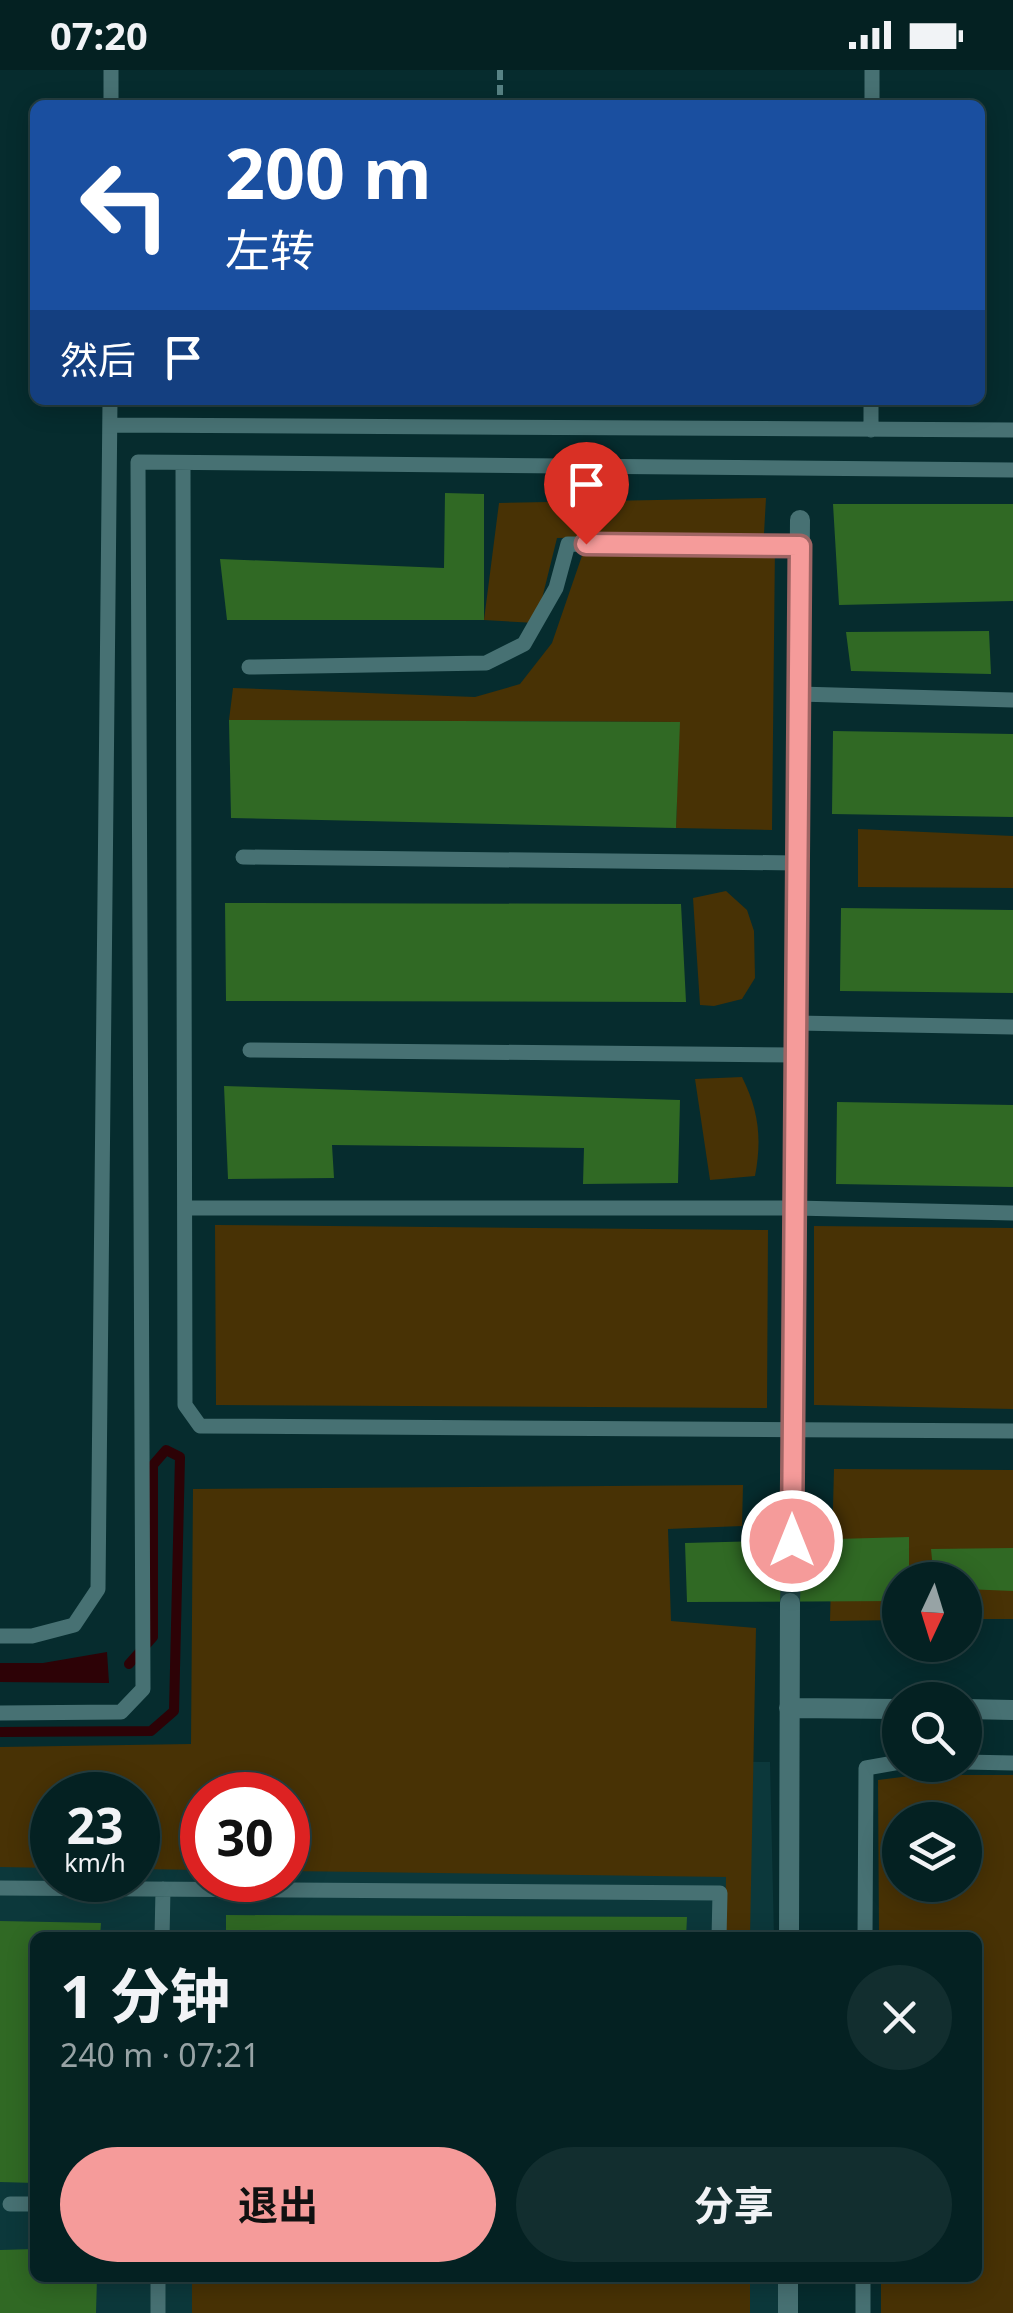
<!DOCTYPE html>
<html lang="zh">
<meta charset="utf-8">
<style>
:root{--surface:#042122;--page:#122e2f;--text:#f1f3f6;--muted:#97a3a5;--line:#253e40;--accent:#f59b9a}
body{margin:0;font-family:"Noto Sans","Noto Sans SC",sans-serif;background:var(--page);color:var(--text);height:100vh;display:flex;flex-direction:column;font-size:38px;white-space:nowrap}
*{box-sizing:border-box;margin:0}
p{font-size:32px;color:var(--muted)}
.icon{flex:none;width:55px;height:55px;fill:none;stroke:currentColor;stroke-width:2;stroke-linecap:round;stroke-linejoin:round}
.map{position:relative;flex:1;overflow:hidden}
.drawer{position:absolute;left:30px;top:1862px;width:952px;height:350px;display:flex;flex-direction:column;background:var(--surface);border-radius:15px;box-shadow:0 5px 25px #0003,0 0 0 2px var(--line)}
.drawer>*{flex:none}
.hud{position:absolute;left:30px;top:30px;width:955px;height:305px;border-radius:15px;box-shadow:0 5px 25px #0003,0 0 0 2px var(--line);background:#1a4fa0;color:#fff;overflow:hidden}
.needle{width:65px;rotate:184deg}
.tools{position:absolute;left:882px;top:1492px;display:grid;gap:20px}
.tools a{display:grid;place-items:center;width:100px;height:100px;border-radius:50%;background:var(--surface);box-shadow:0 5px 25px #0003,0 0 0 2px var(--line);font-size:50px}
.speed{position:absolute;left:30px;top:1702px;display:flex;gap:20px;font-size:50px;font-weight:700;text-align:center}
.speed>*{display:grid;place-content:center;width:130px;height:130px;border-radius:50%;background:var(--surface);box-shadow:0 5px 25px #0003,0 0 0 2px var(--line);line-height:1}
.speed small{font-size:25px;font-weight:400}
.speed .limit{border:15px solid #d22;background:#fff;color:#111}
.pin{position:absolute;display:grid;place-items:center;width:85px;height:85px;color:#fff;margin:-102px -42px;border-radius:50% 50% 50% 0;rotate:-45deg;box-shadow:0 0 10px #0007}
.pin .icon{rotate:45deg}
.me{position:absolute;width:110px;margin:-55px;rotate:0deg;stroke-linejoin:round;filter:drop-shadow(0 0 8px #0008)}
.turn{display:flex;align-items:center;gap:35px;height:210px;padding:0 30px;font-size:45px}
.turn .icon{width:130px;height:130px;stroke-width:2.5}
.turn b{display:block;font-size:70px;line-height:85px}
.then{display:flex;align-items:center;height:95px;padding:0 30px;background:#0003;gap:20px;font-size:38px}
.round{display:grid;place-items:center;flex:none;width:105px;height:105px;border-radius:52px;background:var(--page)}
.headline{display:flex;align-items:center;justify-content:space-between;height:170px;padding:0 30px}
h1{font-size:60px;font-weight:700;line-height:75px}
.primary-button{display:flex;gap:20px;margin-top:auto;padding:20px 30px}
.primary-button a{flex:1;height:115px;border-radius:60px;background:var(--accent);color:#111;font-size:40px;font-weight:700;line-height:115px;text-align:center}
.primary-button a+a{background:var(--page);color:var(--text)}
.status{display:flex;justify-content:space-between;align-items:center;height:70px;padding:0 50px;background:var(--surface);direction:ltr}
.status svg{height:28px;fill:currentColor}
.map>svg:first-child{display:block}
</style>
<div class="status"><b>07:20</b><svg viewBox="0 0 49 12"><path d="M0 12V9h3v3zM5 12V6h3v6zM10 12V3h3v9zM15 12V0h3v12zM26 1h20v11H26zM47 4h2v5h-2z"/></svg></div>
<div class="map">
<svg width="1013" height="2243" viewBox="0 0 1013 2243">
<rect width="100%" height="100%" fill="#062c2e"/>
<path fill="#0c383b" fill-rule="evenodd" d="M0,1680L770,1692L774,1867L35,1868V2208H782L783,2243H0ZM52,1725H138V1810H52ZM202,1725H288V1810H202Z"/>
<path fill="#483205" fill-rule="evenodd" d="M766,428L764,464L557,468L536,553L484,550L499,433Z
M586,474L775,475L772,760L676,758L679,652L229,650L233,618L475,627L520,614L552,573Z
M858,759L1013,766V818L858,817Z
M726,821L747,840L754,861L755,908L742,929L714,936L700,935L693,828Z
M742,1007C759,1041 762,1069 755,1106L710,1110L695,1009Z
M215,1155L768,1160L767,1338L216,1335Z
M814,1156L1013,1158V1339L814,1335Z
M834,1399L1013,1400V1549H965V1510H900V1550L830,1551Z
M743,1415L742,1456L668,1459L671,1551L756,1558L750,1867H725L726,1807L288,1801V1725H202V1800L138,1799V1725H52V1798L0,1797V1677L191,1674L193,1419Z
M918,1705H1013V2243H881V2208H978V1868L879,1867L878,1710ZM900,1750H965V1815H900Z
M192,2208H750V2243H192Z"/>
<path fill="#2d0206" d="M107,1582L109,1613L0,1612V1593H43Z"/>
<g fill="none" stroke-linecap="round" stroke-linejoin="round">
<path stroke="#2d0206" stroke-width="10" d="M0,1662L151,1661L174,1641L180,1387L166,1380L153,1395V1567L129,1594"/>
</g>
<path fill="#306924" d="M445,423L484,424V550H227L220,489L444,498Z
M833,434H1013V531L839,535Z
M989,561L991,604L851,601L846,562Z
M229,650L680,652L676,758L231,748Z
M833,661L1013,664V747L832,744Z
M225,833L681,834L686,932L226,931Z
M841,838L1013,840V923L840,921Z
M224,1016L680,1030L678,1113L583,1114L584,1078L332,1075L334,1108L228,1109Z
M837,1032L1013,1035V1117L836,1114Z
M909,1467V1510H900V1531L687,1532L685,1473Z
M1013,1478V1521L965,1519V1510H934L931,1479Z
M226,1845L687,1847L686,1868H226Z
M0,1851L101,1853L100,1868H35V2113L0,2112Z
M35,2179V2208H97L96,2243H0V2180Z"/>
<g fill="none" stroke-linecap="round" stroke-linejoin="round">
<path stroke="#21484a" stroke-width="20" stroke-dasharray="20 10" stroke-linecap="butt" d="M790,1533L792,1471"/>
<path stroke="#578385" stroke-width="6" stroke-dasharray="10 5" stroke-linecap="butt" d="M500,0V35"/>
<path stroke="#477173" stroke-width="15" d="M111,35V0
M872,35V0
M110,355L1013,360
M871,360V330
M183,393L185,1335L200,1356L1013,1361
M249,597L486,593L524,574L556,518L568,474L800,475
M799,624L1013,630
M243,787L797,793
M796,953L1013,957
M250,980L796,985
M185,1138H795L1013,1143
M0,1566H32L74,1555L98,1519L110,330
M0,1643L121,1642L143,1619L138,392L1013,400
M965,1692L1013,1693
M0,1818L720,1823L719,1868
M162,1868L163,1819
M865,1868L866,1698L900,1692
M10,2134H35
M158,2243V2208
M863,2243V2208"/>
<path stroke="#477173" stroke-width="20" d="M792,1471L800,450
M789,1638L900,1639
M965,1639L1013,1640
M789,1868L790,1533
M788,2243V2208"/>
</g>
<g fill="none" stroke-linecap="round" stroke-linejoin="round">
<g stroke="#9f6564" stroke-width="25">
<path id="route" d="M586,474L800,476L792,1471"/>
</g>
<use href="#route" stroke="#f59b9a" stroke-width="18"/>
</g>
</svg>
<div class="tools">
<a><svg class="needle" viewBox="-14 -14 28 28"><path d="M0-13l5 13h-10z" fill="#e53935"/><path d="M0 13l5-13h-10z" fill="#97a3a5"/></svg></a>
<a><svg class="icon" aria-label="search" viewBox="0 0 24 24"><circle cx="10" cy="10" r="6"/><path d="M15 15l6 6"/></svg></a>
<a><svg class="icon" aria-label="layers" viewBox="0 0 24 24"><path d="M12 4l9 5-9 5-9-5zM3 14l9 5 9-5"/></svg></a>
</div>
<div class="speed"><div>23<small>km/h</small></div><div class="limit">30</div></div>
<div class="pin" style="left:586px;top:474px;background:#d93025"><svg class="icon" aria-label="arrive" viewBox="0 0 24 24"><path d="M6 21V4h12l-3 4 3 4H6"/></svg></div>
<svg class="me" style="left:792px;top:1471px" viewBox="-20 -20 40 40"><circle r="17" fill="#f59b9a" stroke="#fff" stroke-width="3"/><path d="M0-11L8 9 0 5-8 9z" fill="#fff"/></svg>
<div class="hud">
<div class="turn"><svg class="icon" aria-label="left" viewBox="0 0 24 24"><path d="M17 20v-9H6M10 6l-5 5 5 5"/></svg><div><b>200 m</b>左转</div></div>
<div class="then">然后<svg class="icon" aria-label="arrive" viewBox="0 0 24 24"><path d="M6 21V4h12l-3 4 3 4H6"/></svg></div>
</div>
<section class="drawer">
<div class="headline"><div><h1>1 分钟</h1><p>240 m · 07:21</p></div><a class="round"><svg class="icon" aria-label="close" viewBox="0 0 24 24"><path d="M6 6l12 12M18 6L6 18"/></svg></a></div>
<div class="primary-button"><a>退出</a><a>分享</a></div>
</section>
</div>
